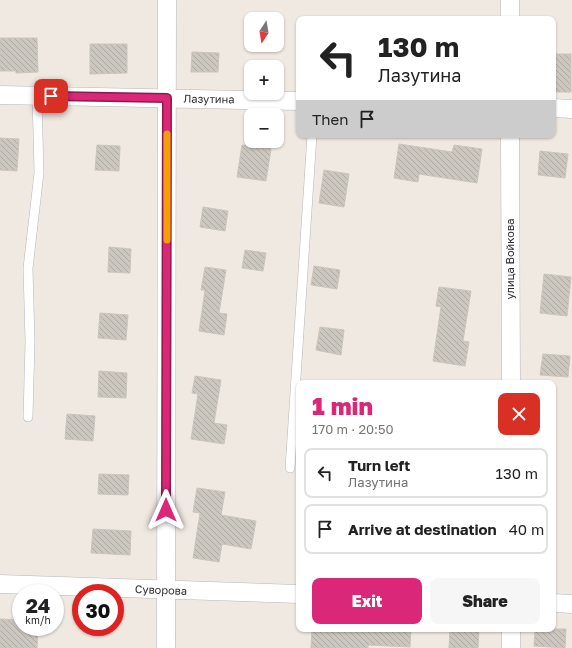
<!DOCTYPE html>
<meta charset="utf-8">
<style>
:root{--surface:#fff;--page:#f6f6f6;--text:#222;--muted:#767676;--line:#e0e0e0;--accent:#db2777}
body{margin:0;font-family:"Golos Text",sans-serif;background:var(--page);color:var(--text);height:100vh;display:flex;flex-direction:column;font-size:15px;white-space:nowrap}
*{box-sizing:border-box;margin:0}
p{font-size:13px;color:var(--muted)}
.icon{flex:none;width:22px;height:22px;fill:none;stroke:currentColor;stroke-width:2;stroke-linecap:round;stroke-linejoin:round}
.map{position:relative;flex:1;overflow:hidden}
.side{position:absolute;left:296px;top:380px;width:260px;height:252px;display:flex;flex-direction:column;background:var(--surface);border-radius:8px;box-shadow:0 1px 3px #0004}
.side>*{flex:none}
.hud{position:absolute;left:296px;top:16px;width:260px;height:122px;border-radius:8px;box-shadow:0 1px 3px #0004;background:#fff;color:var(--text);overflow:hidden}
.needle{width:26px;rotate:192deg}
.buttons{position:absolute;left:244px;top:12px;display:grid;gap:8px}
.buttons a{display:grid;place-items:center;width:40px;height:40px;border-radius:8px;background:var(--surface);box-shadow:0 1px 3px #0004;font-size:20px}
.speed{position:absolute;left:12px;top:584px;display:flex;gap:8px;font-size:20px;font-weight:700;text-align:center}
.speed>*{display:grid;place-content:center;width:52px;height:52px;border-radius:50%;background:var(--surface);box-shadow:0 1px 3px #0004;line-height:1}
.speed small{font-size:10px;font-weight:400}
.speed .limit{border:6px solid #d22;background:#fff;color:#111}
.pin{position:absolute;display:grid;place-items:center;width:34px;height:34px;color:#fff;margin:-17px;border-radius:8px;box-shadow:0 2px 6px #0006}
.me{position:absolute;width:44px;margin:-22px;rotate:0deg;stroke-linejoin:round;filter:drop-shadow(0 0 3px #0008)}
.turn{display:flex;align-items:center;gap:14px;height:84px;padding:0 16px;font-size:18px}
.turn .icon{width:52px;height:52px;stroke-width:2.5}
.turn b{display:block;font-size:28px;line-height:34px}
.then{display:flex;align-items:center;height:38px;padding:0 16px;background:#0003;gap:8px;font-size:15px}
.round{display:grid;place-items:center;flex:none;width:42px;height:42px;border-radius:8px;background:var(--page)}
.overview{display:flex;align-items:center;justify-content:space-between;height:68px;padding:0 16px}
h1{font-size:24px;font-weight:800;line-height:30px;color:var(--accent)}
.primary-button{display:flex;gap:8px;margin-top:auto;padding:8px 16px}
.primary-button a{flex:1;height:46px;border-radius:8px;background:var(--accent);color:#fff;font-size:16px;font-weight:800;line-height:46px;text-align:center}
.primary-button a+a{background:var(--page);color:var(--text)}
ul{padding:0;list-style:none}
li{display:flex;align-items:center;gap:12px;height:50px;margin:0 8px 6px;padding:0 8px;border:2px solid var(--line);border-radius:8px}
li div{flex:1}
li b{display:block;font-size:15px}
li em{font-style:normal}
.map>svg:first-child{display:block}
</style>
<div class="map">
<svg width="572" height="648" viewBox="0 0 572 648">
<defs>
<pattern id="building-back-hatch" width="6" height="6" patternUnits="userSpaceOnUse"><rect width="6" height="6" fill="#cbc7bf"/><path d="M-1 5l2 2M0 0l6 6M5-1l2 2" fill="none" stroke="#afaba4"/></pattern>
</defs>
<rect width="100%" height="100%" fill="#efe9e1"/>
<path fill="url(#building-back-hatch)" stroke="#cbc5ba" d="M0,38H37L38,72L16,73V71H0Z
M90,44H127V73L90,74Z
M192,52L219,53L218,72H191Z
M553,54H571V92H553Z
M0,138L19,139L17,171L0,170Z
M399,144L452,152L454,145L482,149L477,183L419,174L418,182L394,178Z
M97,145L120,146L119,171L95,170Z
M242,145L271,149L266,181L237,177Z
M540,151L568,154L565,178L538,175Z
M324,170L349,174L344,207L319,203Z
M203,207L228,211L225,231L200,227Z
M109,247L131,249L130,273L108,272Z
M245,250L266,253L263,271L242,268Z
M314,266L340,270L337,289L311,285Z
M205,267L226,270L219,313L227,314L224,335L199,331L205,290H201Z
M544,274L571,277L567,316L540,313Z
M439,287L471,291L463,341L469,342L465,366L433,361L441,307L436,306Z
M100,313L128,315L126,340L98,338Z
M320,327L344,330L341,355L316,350Z
M543,354L570,356L568,377L540,375Z
M99,371L127,373L126,398L98,397Z
M195,376L221,380L214,423L227,425L224,444L191,439L198,394L192,393Z
M67,414L95,416L93,441L65,439Z
M99,474L129,475L128,495L98,494Z
M197,488L225,492L221,515L256,521L251,549L222,544L219,562L193,558L200,513L193,512Z
M93,529L131,531L130,555L91,553Z
M0,619L21,620V627H38L37,648H0Z
M312,629H411L410,647L368,645V648H311Z
M450,629H479L478,648H449Z
M535,629H566L565,648L534,646Z"/>
<g fill="none" stroke-linecap="round" stroke-linejoin="round">
<g stroke="#b4b7c1" stroke-width="10">
<path id="lane" d="M28,417L30,342L28,268L39,173L37,96
M290,468L312,135"/>
</g>
<g stroke="#b4b7c1" stroke-width="19">
<path id="street" d="M510,0V19
M0,95L299,101
M553,108L572,109
M510,135L511,383
M0,584L299,594
M553,603L572,604
M511,629V648
M166,648L167,0"/>
</g>
<use href="#lane" stroke="#fff" stroke-width="9"/>
<use href="#street" stroke="#fff" stroke-width="18"/>
</g>
<g fill="none" stroke-linecap="round" stroke-linejoin="round">
<g stroke="#8e194d" stroke-width="10">
<path id="route" d="M51,96L167,98L166,510"/>
</g>
<use href="#route" stroke="#db2777" stroke-width="7"/>
<path stroke="#f59e0b" stroke-width="7" d="M167,240V134"/>
</g>
<g text-anchor="middle" stroke-width="3.5" stroke-linejoin="round" paint-order="stroke">
<g font-size="11" fill="#2e2e2e" stroke="#fff">
<text transform="translate(209 99) rotate(1)" y="4">Лазутина</text>
<text transform="translate(510 259) rotate(-90)" y="4">улица Войкова</text>
<text transform="translate(161 590) rotate(2)" y="4">Суворова</text>
</g>
</g>
</svg>
<div class="buttons">
<a><svg class="needle" viewBox="-14 -14 28 28"><path d="M0-13l5 13h-10z" fill="#e53935"/><path d="M0 13l5-13h-10z" fill="#767676"/></svg></a>
<a>+</a>
<a>−</a>
</div>
<div class="speed"><div>24<small>km/h</small></div><div class="limit">30</div></div>
<div class="pin" style="left:51px;top:96px;background:#d93025"><svg class="icon" aria-label="arrive" viewBox="0 0 24 24"><path d="M6 21V4h12l-3 4 3 4H6"/></svg></div>
<svg class="me" style="left:166px;top:510px" viewBox="-20 -20 40 40"><path d="M0-17L14 15 0 8-14 15z" fill="#db2777" stroke="#fff" stroke-width="4"/></svg>
<div class="hud">
<div class="turn"><svg class="icon" aria-label="left" viewBox="0 0 24 24"><path d="M17 20v-9H6M10 6l-5 5 5 5"/></svg><div><b>130 m</b>Лазутина</div></div>
<div class="then">Then<svg class="icon" aria-label="arrive" viewBox="0 0 24 24"><path d="M6 21V4h12l-3 4 3 4H6"/></svg></div>
</div>
<section class="side">
<div class="overview"><div><h1>1 min</h1><p>170 m · 20:50</p></div><a class="round" style="background:#d93025;color:#fff"><svg class="icon" aria-label="close" viewBox="0 0 24 24"><path d="M6 6l12 12M18 6L6 18"/></svg></a></div>
<ul>
<li><svg class="icon" aria-label="left" viewBox="0 0 24 24"><path d="M17 20v-9H6M10 6l-5 5 5 5"/></svg><div><b>Turn left</b><p>Лазутина</p></div><em>130 m</em></li>
<li><svg class="icon" aria-label="arrive" viewBox="0 0 24 24"><path d="M6 21V4h12l-3 4 3 4H6"/></svg><div><b>Arrive at destination</b></div><em>40 m</em></li>
</ul>
<div class="primary-button"><a>Exit</a><a>Share</a></div>
</section>
</div>
